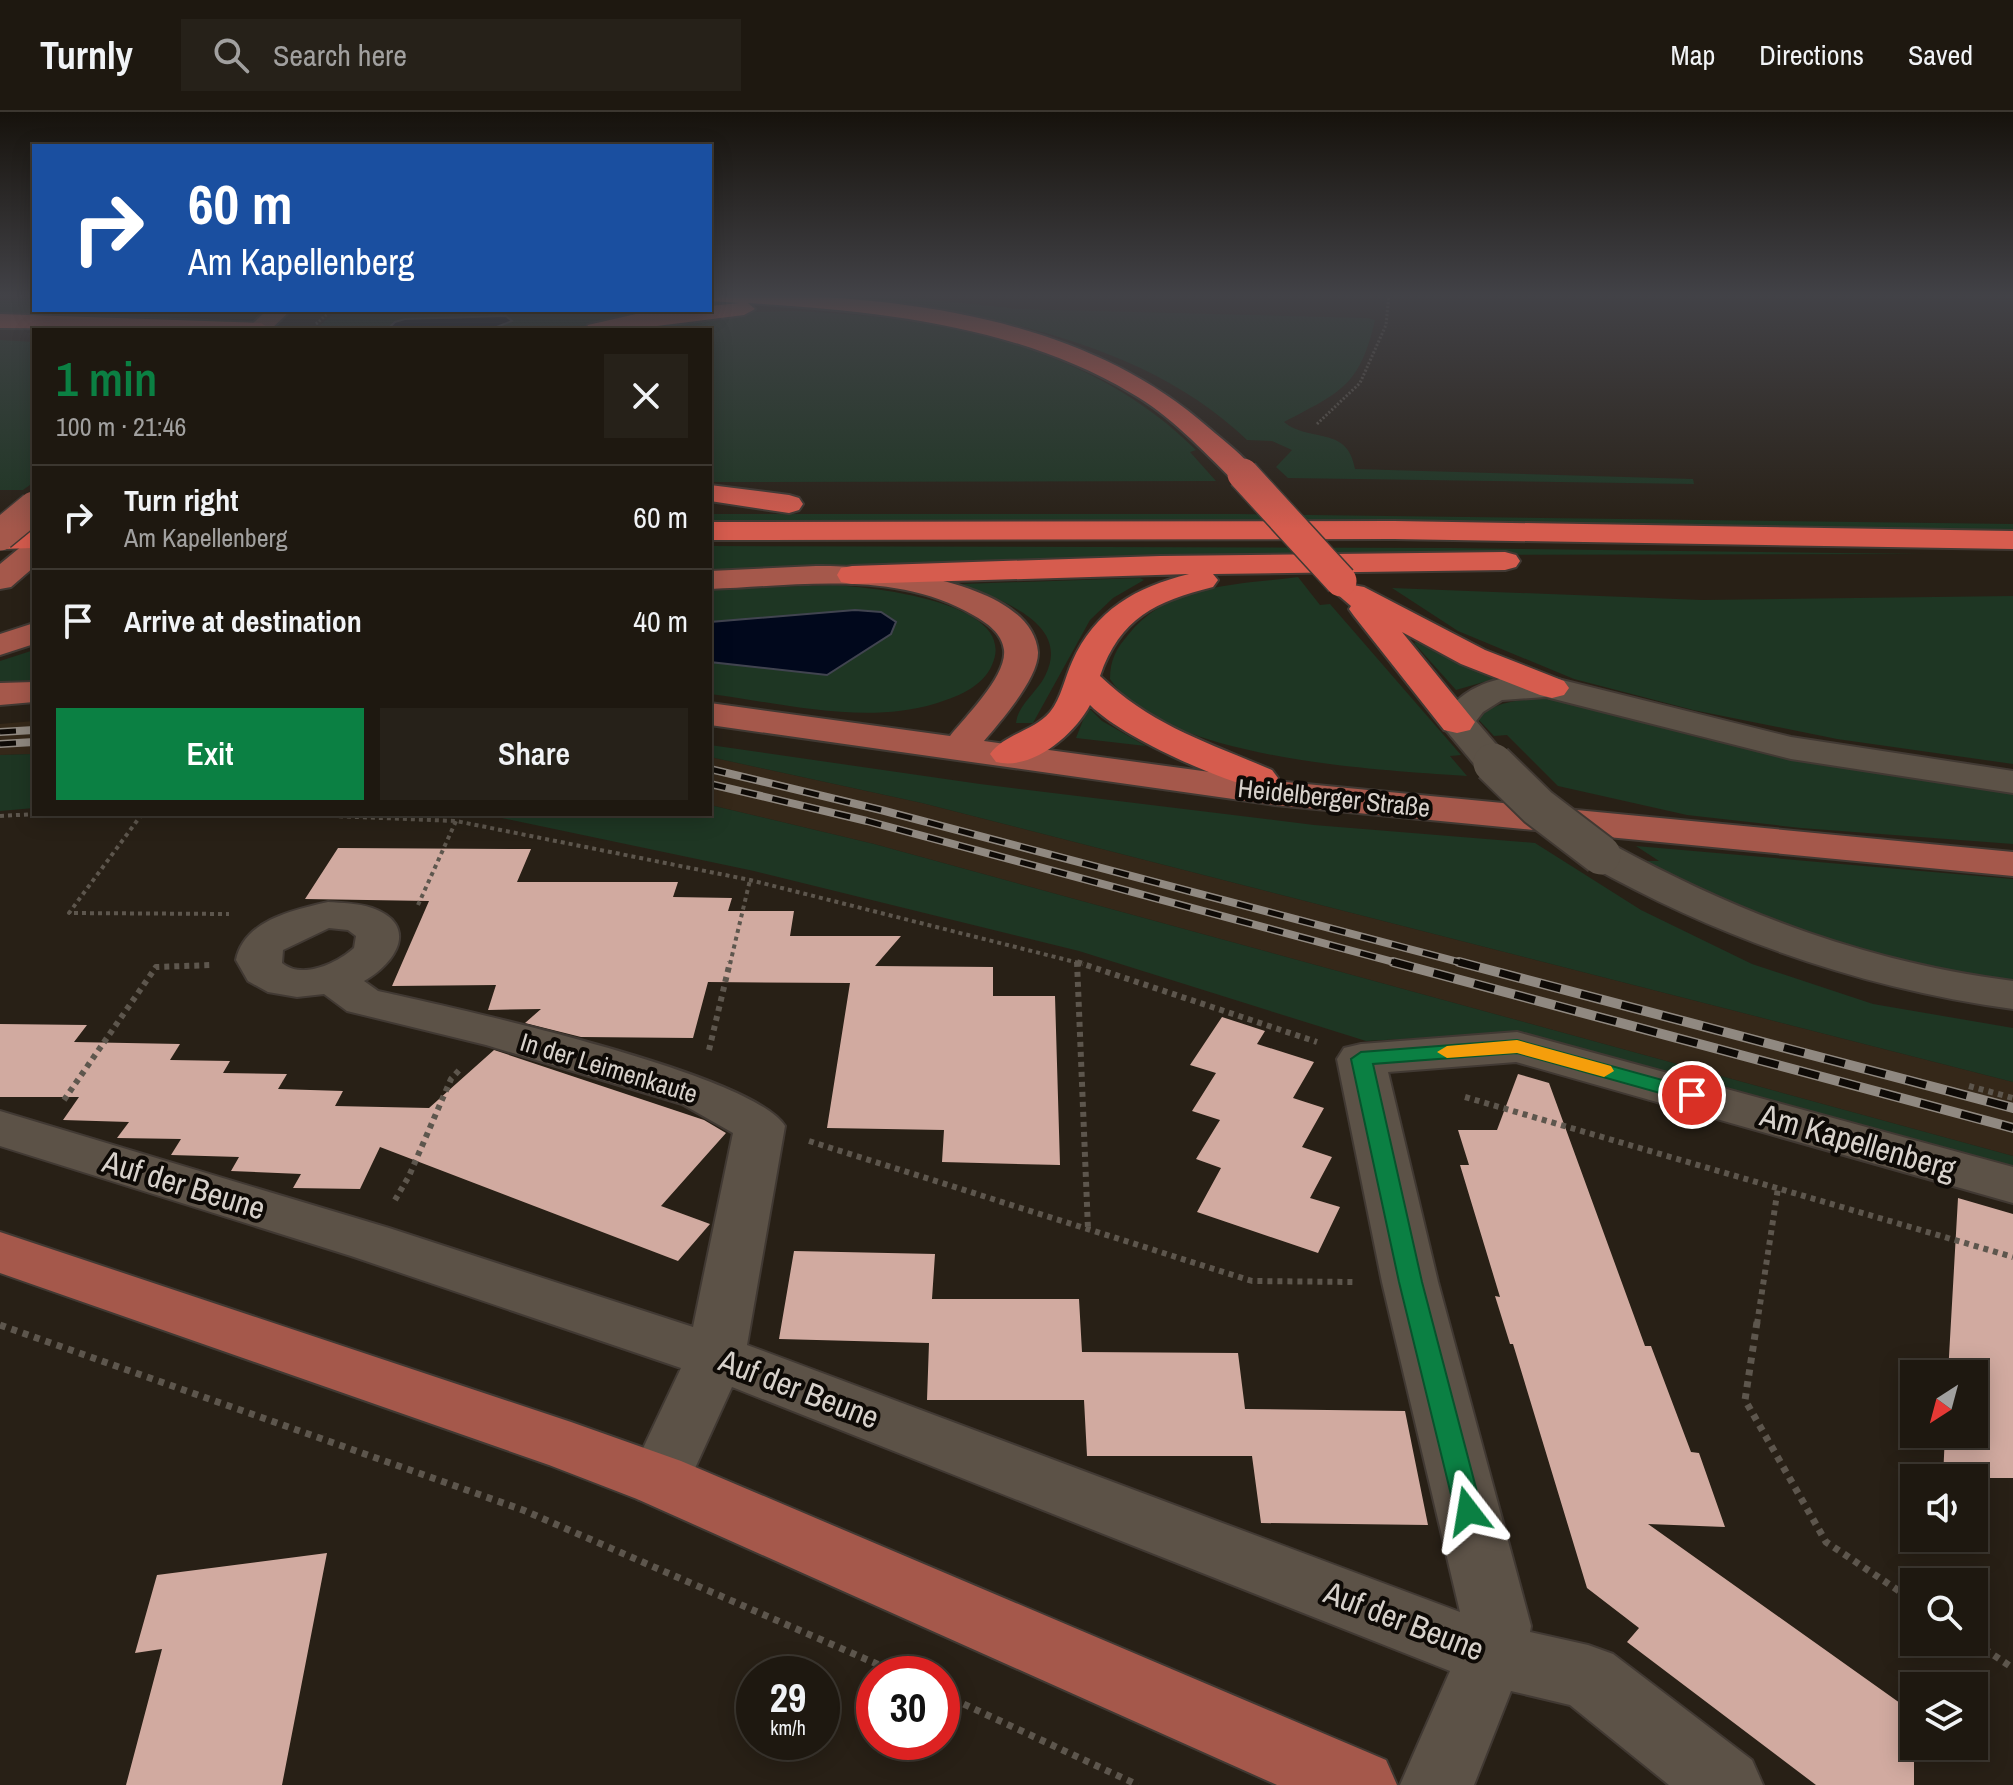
<!DOCTYPE html>
<meta charset="utf-8">
<style>
:root{--surface:#1e1810;--page:#262119;--text:#f1f3f6;--muted:#a1a09f;--line:#3c3730;--accent:#0b8043}
body{margin:0;font-family:"Archivo Narrow",sans-serif;background:var(--page);color:var(--text);height:100vh;display:flex;flex-direction:column;font-size:30px;white-space:nowrap}
*{box-sizing:border-box;margin:0}
p{font-size:26px;color:var(--muted)}
.icon{flex:none;width:44px;height:44px;fill:none;stroke:currentColor;stroke-width:2;stroke-linecap:round;stroke-linejoin:round}
.map{position:relative;flex:1;overflow:hidden}
.details{position:absolute;left:32px;top:216px;width:680px;height:488px;display:flex;flex-direction:column;background:var(--surface);border-radius:0px;box-shadow:0 4px 20px #0003,0 0 0 2px var(--line)}
.details>*{flex:none}
.guide{position:absolute;left:32px;top:32px;width:680px;height:168px;border-radius:0px;box-shadow:0 4px 20px #0003,0 0 0 2px var(--line);background:#1a4fa0;color:#fff;overflow:hidden}
.needle{width:52px;rotate:216deg}
.fabs{position:absolute;left:1900px;top:1248px;display:grid;gap:16px}
.fabs a{display:grid;place-items:center;width:88px;height:88px;border-radius:0px;background:var(--surface);box-shadow:0 4px 20px #0003,0 0 0 2px var(--line);font-size:40px}
.speed{position:absolute;left:736px;top:1544px;display:flex;gap:16px;font-size:40px;font-weight:700;text-align:center}
.speed>*{display:grid;place-content:center;width:104px;height:104px;border-radius:50%;background:var(--surface);box-shadow:0 4px 20px #0003,0 0 0 2px var(--line);line-height:1}
.speed small{font-size:20px;font-weight:400}
.speed .limit{border:12px solid #d22;background:#fff;color:#111}
.pin{position:absolute;display:grid;place-items:center;width:68px;height:68px;color:#fff;margin:-34px;border:4px solid #fff;border-radius:50%;box-shadow:0 2px 8px #0007}
.me{position:absolute;width:88px;margin:-44px;rotate:346deg;stroke-linejoin:round;filter:drop-shadow(0 0 6px #0008)}
.turn{display:flex;align-items:center;gap:28px;height:168px;padding:0 24px;font-size:36px}
.turn .icon{width:104px;height:104px;stroke-width:2.5}
.turn b{display:block;font-size:56px;line-height:68px}
.round{display:grid;place-items:center;flex:none;width:84px;height:84px;border-radius:0px;background:var(--page)}
.overview{display:flex;align-items:center;justify-content:space-between;height:136px;padding:0 24px}
h1{font-size:48px;font-weight:600;line-height:60px;color:var(--accent)}
.cta{display:flex;gap:16px;margin-top:auto;padding:16px 24px}
.cta a{flex:1;height:92px;border-radius:0px;background:var(--accent);color:#fff;font-size:32px;font-weight:600;line-height:92px;text-align:center}
.cta a+a{background:var(--page);color:var(--text)}
ul{padding:0;list-style:none}
li{display:flex;align-items:center;gap:24px;height:104px;padding:0 24px;border-top:2px solid var(--line)}
li div{flex:1}
li b{display:block;font-size:30px}
li em{font-style:normal}
header{display:flex;align-items:center;gap:48px;box-sizing:border-box;height:112px;padding:0 40px;background:var(--surface);border-bottom:2px solid var(--line)}
header strong{font-size:38px}
nav{display:flex;gap:44px;margin-inline-start:auto;font-size:28px}
.search{width:560px;height:72px;background:var(--page);display:flex;align-items:center;gap:20px;box-sizing:border-box;padding:0 28px;border-radius:0px;color:var(--muted);font-size:30px}
.map>svg:first-child{display:block}
</style>
<header>
<strong>Turnly</strong>
<div class="search"><svg class="icon" aria-label="search" viewBox="0 0 24 24"><circle cx="10" cy="10" r="6"/><path d="M15 15l6 6"/></svg>Search here</div>
<nav><a>Map</a><a>Directions</a><a>Saved</a></nav>
</header>
<div class="map">
<svg width="2013" height="1673" viewBox="0 0 2013 1673">
<rect width="100%" height="100%" fill="#282016"/>
<path fill="#352819" d="M34,609V642L0,643V612Z
M710,645L922,691L2013,970V1044L874,732L710,693Z"/>
<path fill="#1e3623" d="M784,182H880L1018,197L1367,206L1375,208C1360,274 1341,280 1284,310C1309,331 1348,313 1355,357L1693,367L1694,372L1288,366L1276,355L1292,338L1272,329L1247,328C1132,217 938,191 784,182Z
M34,187V198H234L168,206L0,205V188Z
M338,198H682L576,218H314Z
M795,199C939,205 1090,232 1196,338L1190,340L1216,369L710,370V218H611L718,201Z
M0,228L34,230V370L23,378H0Z
M710,402H1238L2013,412V419L1246,408L710,410Z
M710,434L1452,436L1925,442L1456,443L710,460Z
M1298,465L1320,493L1330,492L1461,643L1450,644L1467,664C1377,658 1161,647 1110,567C1110,548 1116,537 1128,523C1169,471 1238,473 1298,465Z
M1140,466L1144,468L1113,486L1090,508L1033,611H1016C1018,593 1037,580 1045,564C1073,510 996,487 962,472Z
M833,473C868,475 1021,489 992,553C982,576 956,585 934,592C863,613 781,591 710,582V477Z
M1392,476L1702,488L2013,484V652L1837,627L1693,598L1574,567L1458,519Z
M1416,530L1494,567L1456,578L1414,531Z
M34,538V568L0,570V549Z
M1537,586L1557,587L1704,627L1823,650L2013,679V732L1801,716L1687,703L1558,674L1507,623L1494,624L1478,607C1493,590 1515,589 1537,586Z
M1087,598H1091L1102,609L1146,634L1076,626Z
M710,633L980,672L1314,713L1535,731L1641,798L1752,852L1873,892L2013,916V970L922,691L710,645Z
M34,642V696L0,699V643Z
M710,693L874,732L2013,1044V1058L1512,921L1366,929L1079,839L754,759L483,702H710Z
M1636,734L2013,767V870C1984,867 1956,860 1928,854C1824,831 1740,797 1646,749H1659Z"/>
<path fill="#01081c" stroke="#414450" stroke-width="2" d="M506,204L512,209L489,218H387L395,210L405,207Z
M855,498L881,500L896,510L891,522L827,563L710,550V510Z"/>
<path fill="#d1aaa0" d="M338,736L531,737L517,770H678L673,785L732,786L728,799H794L790,824H901L875,854L993,855V884H1055L1060,1053L942,1050L944,1018L827,1016L850,871L708,870L693,926L581,925L525,911L541,897L488,898L496,873L392,874L429,789L305,787Z
M1222,905L1265,919L1257,932L1314,950L1293,986L1324,996L1302,1035L1332,1045L1310,1086L1340,1095L1318,1141L1197,1100L1221,1056L1196,1047L1220,1008L1192,999L1216,961L1190,953Z
M0,912L87,913L74,930L180,932L170,948L230,949L223,961L287,962L278,977L343,979L335,994L429,996L494,938L704,1008L726,1021L661,1094L710,1112L678,1149L380,1035L360,1077L293,1076L301,1062L231,1059L239,1045L171,1043L181,1027L117,1026L129,1010L63,1008L79,985H0Z
M1518,962L1549,971L1645,1234H1651L1691,1340L1699,1341L1725,1415L1648,1412L1914,1601V1673H1816L1627,1530L1639,1516L1587,1476L1513,1232H1510L1495,1184L1500,1185L1460,1053H1469L1458,1018H1497Z
M1958,1086L2013,1102V1366H1943L1945,1322H1974V1262H1948Z
M794,1139L935,1142L932,1187H1079L1082,1240L1238,1241L1245,1297L1405,1299L1428,1413L1261,1411L1252,1344H1087L1084,1288H927L929,1231L779,1227Z
M327,1441L282,1673H126L162,1537L135,1541L157,1463Z"/>
<g fill="none" stroke-linecap="round" stroke-linejoin="round">
<g stroke="#413933" stroke-width="4">
<path id="minor" d="M1546,564L1791,625L2013,659V681L1791,647L1546,585L1502,588L1483,600L1476,609L1512,651L1506,659L1493,662L1480,659L1439,610C1462,572 1502,561 1546,564Z
M1601,731L1615,734C1744,804 1868,850 2013,869V897C1861,876 1721,827 1587,752L1581,743L1587,734Z
M328,790C342,791 358,791 372,796C420,813 396,851 364,869L378,879C451,895 752,961 785,1014L747,1233L1460,1500L1382,1170L1337,947L1344,936L1361,932L1517,920L2013,1055V1091L1516,950L1388,960L1438,1170L1531,1514L1530,1520L1588,1533L1613,1542L1752,1648L1763,1673H1669L1570,1593L1511,1579L1474,1673H1400L1450,1559L732,1275L681,1387L659,1394L637,1387L628,1368L681,1256L351,1144L0,1034V999L389,1116L693,1215L733,1021L682,992L486,933L347,899L324,882L297,885L268,880L248,869L236,848C244,808 294,798 328,790ZM329,816L348,818L356,824L354,836C337,851 303,868 282,851L283,838Z"/>
</g>
<g stroke="#413933" stroke-width="4">
<path id="major" d="M267,198H291L270,218H246Z
M34,430V455L11,475L0,477V452L23,433Z
M816,454C869,453 1032,467 1038,540C1039,566 1000,610 984,629L1275,669L2013,740V764L1275,693L710,613V591L950,624C965,605 1007,564 1004,538C1002,521 987,511 973,503C895,457 796,474 710,477V459Z
M34,511V532L0,543V522Z
M34,570V590L0,593V571Z
M0,1120L571,1310L681,1349L1386,1648L1397,1673H1277L637,1387L549,1353L0,1161Z"/>
</g>
<g stroke="#413933" stroke-width="4">
<path id="highway" d="M710,182C881,182 1075,198 1209,316C1225,330 1245,344 1257,362L1253,368L1243,370L1233,368C1201,337 1170,303 1131,281C1016,213 879,199 748,191L755,197L744,203L625,218H585L588,213L636,202L710,198V194L740,191L710,189Z
M0,202L261,211L272,218L0,216Z
M710,373L789,383L799,386L803,392L799,398L789,401L710,389Z
M1394,409L2013,419V437L1394,427L710,428V410Z
M34,418V436L0,437V419Z
M1505,440L1516,443L1520,449L1516,455L1505,458L1213,462L1218,468L1213,475C1156,489 1120,506 1100,564C1152,614 1207,630 1272,658L1278,666L1272,674L1259,677C1214,666 1122,625 1090,593C1074,623 1032,659 996,650L990,642C1004,622 1034,619 1050,600C1061,587 1065,565 1072,550C1095,498 1136,475 1189,462L852,472L841,470L837,463L841,456L852,454L1160,444Z
M1353,473L1364,475L1485,538L1564,569L1569,576L1564,583L1552,586L1540,583L1461,552L1402,520L1475,610L1470,618L1457,621L1444,618L1354,504L1349,497L1351,494L1337,482L1342,475Z"/>
</g>
<path stroke="#5d564d" stroke-width="3" stroke-dasharray="2 2" stroke-linecap="butt" d="M316,212L332,198
M1317,312L1360,271L1386,213L1389,182"/>
<path stroke="#5d564d" stroke-width="4" stroke-dasharray="4 4" stroke-linecap="butt" d="M142,702L69,801L229,802
M283,702L456,709L750,768L1083,852
M0,704L36,702
M418,793L456,709
M730,852L750,768"/>
<path stroke="#5d564d" stroke-width="6" stroke-dasharray="5 5" stroke-linecap="butt" d="M1077,850L1317,930
M1077,850L1088,1117
M709,938L730,850
M1969,974L2013,986
M1465,985L2013,1145
M64,988L156,855L212,853
M809,1029L1252,1169L1353,1170
M395,1088L409,1064L451,967L462,955
M1757,1212L1778,1076"/>
<path stroke="#5d564d" stroke-width="7" stroke-dasharray="6 6" stroke-linecap="butt" d="M1757,1210L1745,1288L1826,1430L1914,1489
M0,1213L523,1398L900,1562
M1974,1530L2013,1556
M942,1582L1138,1673"/>
<use href="#minor" fill="#5c5247" fill-rule="evenodd"/>
<use href="#major" fill="#a5584b" fill-rule="evenodd"/>
<use href="#highway" fill="#d65c4e" fill-rule="evenodd"/>
<g stroke="#908981" stroke-width="8">
<path id="rail-far1" d="M0,620L34,618
M0,632L34,630
M710,657L881,698L1466,852
M710,672L867,709L1401,852"/>
</g>
<g stroke="#908981" stroke-width="10">
<path id="rail" d="M1393,850L2013,1016
M1459,850L2013,996"/>
</g>
<use href="#rail-far1" stroke="#0e0a06" stroke-width="5" stroke-dasharray="16" stroke-linecap="butt"/>
<use href="#rail" stroke="#0e0a06" stroke-width="7" stroke-dasharray="21" stroke-linecap="butt"/>
<g stroke="#413933" stroke-width="43" stroke-linecap="butt">
<path id="minor-bridge" d="M1493,651L1538,695L1601,743"/>
</g>
<g stroke="#413933" stroke-width="34" stroke-linecap="butt">
<path id="major-bridge" d="M0,423L34,395"/>
</g>
<g stroke="#413933" stroke-width="34" stroke-linecap="butt">
<path id="highway-bridge" d="M1243,362L1341,469"/>
</g>
<use href="#minor-bridge" stroke="#5c5247" stroke-width="39"/>
<use href="#major-bridge" stroke="#a5584b" stroke-width="31"/>
<use href="#highway-bridge" stroke="#d65c4e" stroke-width="31"/>
</g>
<linearGradient id="sky" x2="0" y2="1"><stop stop-color="#16120c"/><stop offset="0.44" stop-color="#424247"/><stop offset="1" stop-color="#424247" stop-opacity="0"/></linearGradient>
<rect width="2013" height="417" fill="url(#sky)"/>
<path fill="#0b8043" stroke="#07532c" stroke-width="2" d="M1517,928L1699,978L1702,983L1692,990L1517,941L1373,952L1422,1170L1482,1399L1478,1407L1468,1410L1459,1407L1455,1399L1399,1170L1351,947L1361,940Z"/>
<path fill="#f59e0b" d="M1517,928L1611,954L1614,959L1604,965L1517,941L1447,946L1437,940L1447,934Z"/>
<g text-anchor="middle" stroke-width="8" stroke-linejoin="round" paint-order="stroke">
<g font-size="26" fill="#d7d1cb" stroke="#0e0a06">
<text transform="translate(1334 686) rotate(6)" y="9">Heidelberger Straße</text>
<text transform="translate(609 956) rotate(17)" y="9">In der Leimenkaute</text>
</g>
<g font-size="32" fill="#d7d1cb" stroke="#0e0a06">
<text transform="translate(1858 1030) rotate(16)" y="11">Am Kapellenberg</text>
<text transform="translate(184 1073) rotate(17)" y="11">Auf der Beune</text>
<text transform="translate(799 1277) rotate(21)" y="11">Auf der Beune</text>
<text transform="translate(1404 1509) rotate(21)" y="11">Auf der Beune</text>
</g>
</g>
</svg>
<div class="fabs">
<a><svg class="needle" viewBox="-14 -14 28 28"><path d="M0-13l5 13h-10z" fill="#e53935"/><path d="M0 13l5-13h-10z" fill="#a1a09f"/></svg></a>
<a><svg class="icon" aria-label="sound" viewBox="0 0 24 24"><path d="M4 9h4l5-4v14l-5-4H4zM17 9q2 3 0 6"/></svg></a>
<a><svg class="icon" aria-label="search" viewBox="0 0 24 24"><circle cx="10" cy="10" r="6"/><path d="M15 15l6 6"/></svg></a>
<a><svg class="icon" aria-label="layers" viewBox="0 0 24 24"><path d="M12 4l9 5-9 5-9-5zM3 14l9 5 9-5"/></svg></a>
</div>
<div class="speed"><div>29<small>km/h</small></div><div class="limit">30</div></div>
<div class="pin" style="left:1692px;top:983px;background:#d93025"><svg class="icon" aria-label="arrive" viewBox="0 0 24 24"><path d="M6 21V4h12l-3 4 3 4H6"/></svg></div>
<svg class="me" style="left:1468px;top:1399px" viewBox="-20 -20 40 40"><path d="M0-17L14 15 0 8-14 15z" fill="#0b8043" stroke="#fff" stroke-width="4"/></svg>
<div class="guide">
<div class="turn"><svg class="icon" aria-label="right" viewBox="0 0 24 24"><path d="M7 20v-9h11M14 6l5 5-5 5"/></svg><div><b>60 m</b>Am Kapellenberg</div></div>
</div>
<section class="details">
<div class="overview"><div><h1>1 min</h1><p>100 m · 21:46</p></div><a class="round"><svg class="icon" aria-label="close" viewBox="0 0 24 24"><path d="M6 6l12 12M18 6L6 18"/></svg></a></div>
<ul>
<li><svg class="icon" aria-label="right" viewBox="0 0 24 24"><path d="M7 20v-9h11M14 6l5 5-5 5"/></svg><div><b>Turn right</b><p>Am Kapellenberg</p></div><em>60 m</em></li>
<li><svg class="icon" aria-label="arrive" viewBox="0 0 24 24"><path d="M6 21V4h12l-3 4 3 4H6"/></svg><div><b>Arrive at destination</b></div><em>40 m</em></li>
</ul>
<div class="cta"><a>Exit</a><a>Share</a></div>
</section>
</div>
